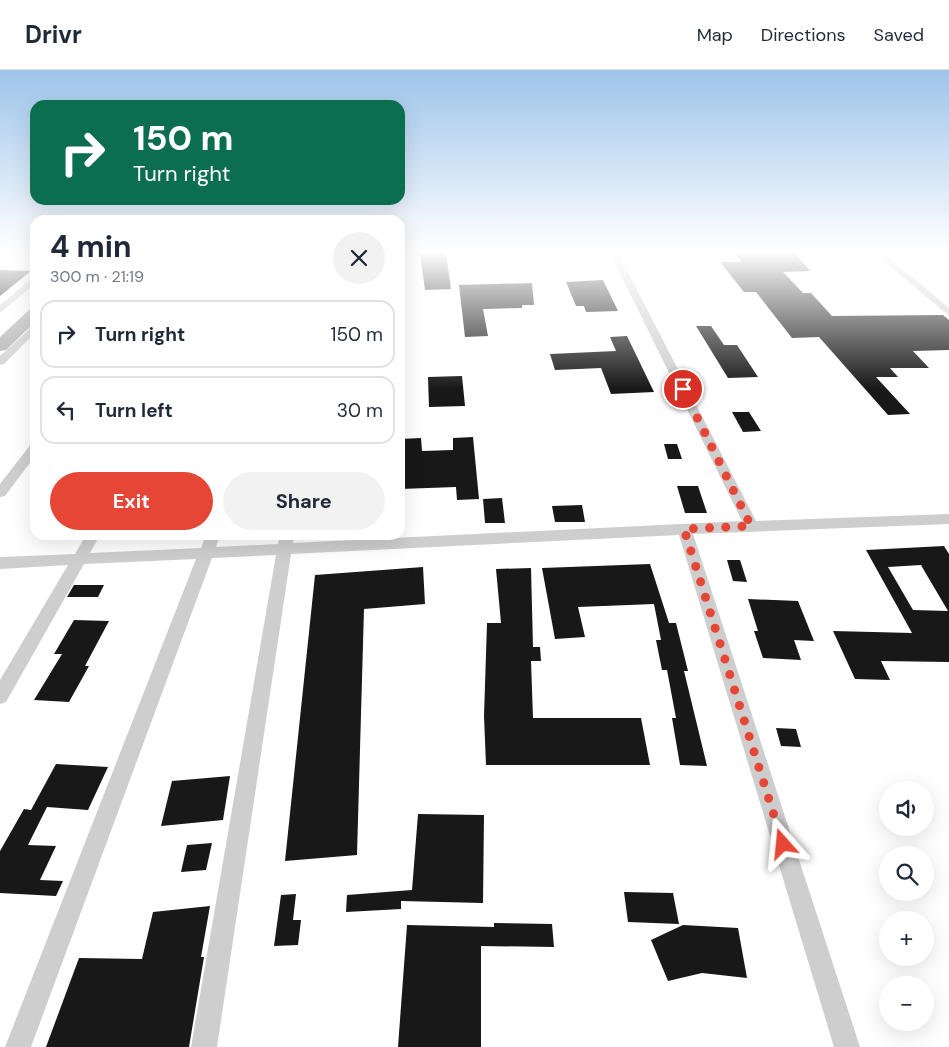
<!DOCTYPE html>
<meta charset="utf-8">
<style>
:root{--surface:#fff;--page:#f2f2f3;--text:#1f2937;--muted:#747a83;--line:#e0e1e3;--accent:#e64636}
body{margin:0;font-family:"DM Sans",sans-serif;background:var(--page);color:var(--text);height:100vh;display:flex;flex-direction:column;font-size:19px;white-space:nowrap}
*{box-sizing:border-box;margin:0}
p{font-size:16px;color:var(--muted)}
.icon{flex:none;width:28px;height:28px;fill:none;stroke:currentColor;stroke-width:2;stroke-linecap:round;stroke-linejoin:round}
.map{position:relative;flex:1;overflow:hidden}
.panel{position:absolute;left:30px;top:145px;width:375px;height:325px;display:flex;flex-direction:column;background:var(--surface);border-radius:15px;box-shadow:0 5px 20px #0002}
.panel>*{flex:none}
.guide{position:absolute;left:30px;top:30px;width:375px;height:105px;border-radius:15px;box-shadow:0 5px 20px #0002;background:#0b6e4f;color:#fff;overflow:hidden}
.buttons{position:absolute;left:879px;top:711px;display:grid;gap:10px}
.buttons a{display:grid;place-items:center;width:55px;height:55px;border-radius:50%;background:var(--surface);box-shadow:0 5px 20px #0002;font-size:25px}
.pin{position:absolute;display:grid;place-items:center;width:42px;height:42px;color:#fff;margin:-21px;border:2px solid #fff;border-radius:50%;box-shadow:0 1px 5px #0007}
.me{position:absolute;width:55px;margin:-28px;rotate:342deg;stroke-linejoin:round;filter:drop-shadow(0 0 4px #0008)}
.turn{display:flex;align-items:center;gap:18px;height:105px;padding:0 20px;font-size:22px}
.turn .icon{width:65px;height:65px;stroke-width:2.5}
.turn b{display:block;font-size:35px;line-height:42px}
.round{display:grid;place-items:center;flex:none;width:52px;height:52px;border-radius:26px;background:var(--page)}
.headline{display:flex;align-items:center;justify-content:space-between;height:85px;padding:0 20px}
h1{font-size:30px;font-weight:700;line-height:38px}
.primary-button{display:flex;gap:10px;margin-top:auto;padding:10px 20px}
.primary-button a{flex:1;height:58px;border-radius:30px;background:var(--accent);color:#fff;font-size:20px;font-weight:700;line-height:58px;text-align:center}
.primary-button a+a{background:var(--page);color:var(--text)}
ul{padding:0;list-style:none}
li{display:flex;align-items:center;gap:15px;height:68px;margin:0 10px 8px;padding:0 10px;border:2px solid var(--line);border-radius:15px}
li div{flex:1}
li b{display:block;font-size:19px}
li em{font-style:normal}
header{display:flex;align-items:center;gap:30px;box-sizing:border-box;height:70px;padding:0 25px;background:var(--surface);border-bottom:1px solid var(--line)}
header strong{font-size:24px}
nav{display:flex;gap:28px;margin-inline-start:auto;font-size:18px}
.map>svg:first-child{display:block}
</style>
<header>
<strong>Drivr</strong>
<nav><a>Map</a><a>Directions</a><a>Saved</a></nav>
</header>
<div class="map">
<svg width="949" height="977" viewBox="0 0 949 977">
<rect width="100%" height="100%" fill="#fff"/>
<path fill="#181818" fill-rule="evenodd" d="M420,183H446L451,219L425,220Z
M734,183H795L810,201L783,202L803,223H811L832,246L943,245L949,250V280L913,281L929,298H890L898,307H876L910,344L888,345L819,267L792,268L756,222H744L720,192H742Z
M0,200L31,201L0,226Z
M603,210L618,241L586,242L584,236H576L566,212Z
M532,213L534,235H522V238L483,239L488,266L465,267L459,215Z
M696,256H711L724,275H737L758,307L728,308Z
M627,266L654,322L611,324L601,298L555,300L550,284L616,281L610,267Z
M462,306L465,336L429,337L428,307Z
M732,342H749L761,361L743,362Z
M473,367L479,429L457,430L456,417L400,419V369L421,368L422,381L453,380V368Z
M664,374H677L682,389H668Z
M677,416H698L707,443H685Z
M502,428L505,453H485L483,429Z
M582,435L585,452H555L552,436Z
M944,476L949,484V592L881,591L890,610L855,609L833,561L912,563L866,480ZM921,495L925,502L948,541L913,540L888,497Z
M727,490H740L747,512L733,511Z
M650,494L669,553H676L688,601H684L707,696L680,695L672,648H676L667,600H662L656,570H661L654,534L578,537L585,567L555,569L542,498Z
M423,497L425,534L364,539L357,785L285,791L315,505Z
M531,498L533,577H540L541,591H531L533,648H641L650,695H486L484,646L487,553H501L496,499Z
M74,515H104L98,527H67Z
M748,529L798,531L814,571L794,570L801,590L763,588L754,561H758Z
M74,550L109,551L85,596H89L69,632L34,630L62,584H54Z
M776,658L796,659L801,677L781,676Z
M56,694L108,697L88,740L47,737L28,775L56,776L40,810L63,811L56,826L0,823V781L24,739L31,740Z
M230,706L223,750L161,756L172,711Z
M418,744L484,745L483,833L401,831V839L346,842L347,825L412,820Z
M212,773L206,800L181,802L187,775Z
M624,822L673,823L679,854L628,852Z
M296,824L293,850H301L298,875L274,876L281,825Z
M210,836L201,887H204L189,977H46L79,888L142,889L153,842Z
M494,853L552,854L554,877L481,876V977H398L407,855L494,857Z
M683,855L738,858L747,908L702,903L668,911L651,870Z"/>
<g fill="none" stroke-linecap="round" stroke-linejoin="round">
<path fill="#cecece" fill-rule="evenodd" d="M610,183H618L756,451L949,444V454L693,464L860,977H834L679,465L291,484L217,977H191L276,485L212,488L31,977H5L196,489L84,494L6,632L0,634V610L68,495L0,499V487L75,484L86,465H100L90,483L201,478L206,465H220L216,477L278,474L280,465H294L293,473L742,451Z
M874,183H883L949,238V246Z
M35,206V214L0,243V235Z
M35,254V263L4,294L0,295V286Z
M35,373V386L5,426L0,427V414L31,374Z"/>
<path fill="#a9a9a9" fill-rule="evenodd" d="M35,238V252L6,280L0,281V267L29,240Z"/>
</g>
<linearGradient id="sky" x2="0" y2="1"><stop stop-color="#9dc4ea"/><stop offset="0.57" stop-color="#fff"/><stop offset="1" stop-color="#fff" stop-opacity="0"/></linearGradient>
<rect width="949" height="319" fill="url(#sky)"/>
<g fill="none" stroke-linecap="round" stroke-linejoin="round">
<path stroke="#e64636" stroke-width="9" stroke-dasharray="0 16.2" d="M683,319L751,456L684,459L783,774"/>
</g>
</svg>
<div class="buttons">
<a><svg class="icon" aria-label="sound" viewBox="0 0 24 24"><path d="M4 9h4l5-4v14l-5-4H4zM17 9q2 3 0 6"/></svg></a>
<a><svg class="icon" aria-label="search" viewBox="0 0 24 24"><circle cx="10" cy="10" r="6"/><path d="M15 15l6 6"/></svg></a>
<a>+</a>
<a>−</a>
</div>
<div class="pin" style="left:683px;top:319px;background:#d93025"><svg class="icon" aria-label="arrive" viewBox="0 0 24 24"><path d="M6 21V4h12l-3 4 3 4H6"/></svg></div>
<svg class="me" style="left:783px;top:774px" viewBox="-20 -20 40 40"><path d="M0-17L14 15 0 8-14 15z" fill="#e64636" stroke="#fff" stroke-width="4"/></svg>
<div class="guide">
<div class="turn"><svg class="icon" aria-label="right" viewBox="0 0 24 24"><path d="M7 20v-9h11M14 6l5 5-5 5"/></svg><div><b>150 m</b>Turn right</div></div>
</div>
<section class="panel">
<div class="headline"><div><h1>4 min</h1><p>300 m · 21:19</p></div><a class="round"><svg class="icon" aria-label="close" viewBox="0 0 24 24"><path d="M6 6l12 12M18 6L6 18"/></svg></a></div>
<ul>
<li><svg class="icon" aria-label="right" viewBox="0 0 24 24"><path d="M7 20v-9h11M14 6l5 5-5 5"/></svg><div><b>Turn right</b></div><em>150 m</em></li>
<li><svg class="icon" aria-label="left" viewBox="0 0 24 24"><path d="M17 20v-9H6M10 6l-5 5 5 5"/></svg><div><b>Turn left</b></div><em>30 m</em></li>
</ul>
<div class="primary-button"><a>Exit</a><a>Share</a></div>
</section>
</div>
